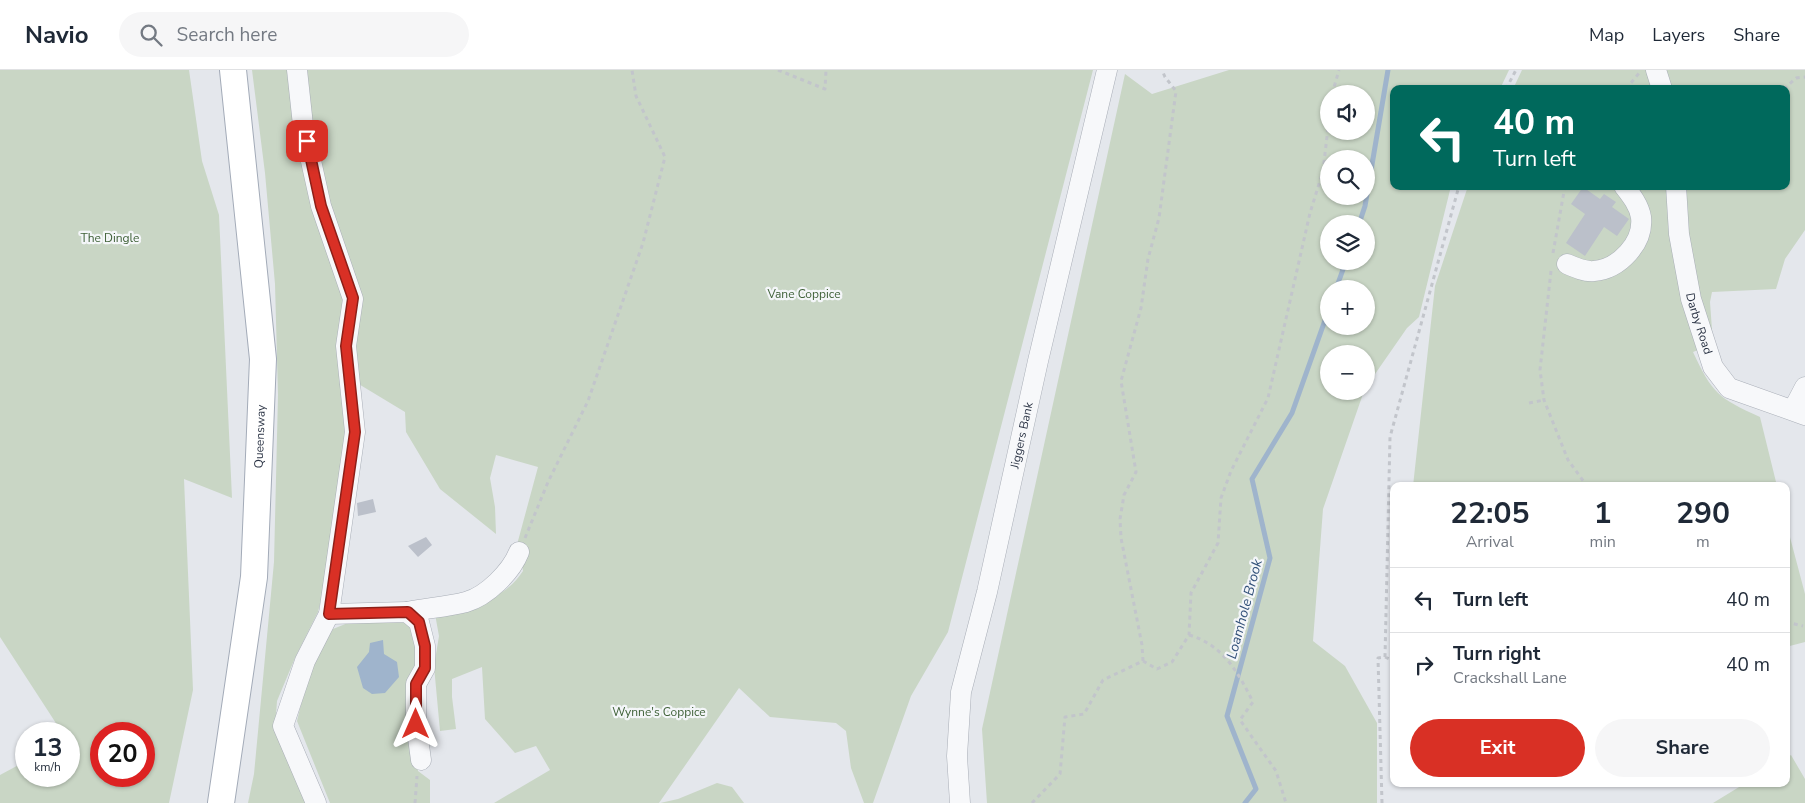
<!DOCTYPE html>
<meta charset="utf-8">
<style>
:root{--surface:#fff;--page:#f6f6f7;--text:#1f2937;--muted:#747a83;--line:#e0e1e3;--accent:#d93025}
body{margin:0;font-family:"Nunito Sans",sans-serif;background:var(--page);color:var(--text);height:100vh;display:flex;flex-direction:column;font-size:19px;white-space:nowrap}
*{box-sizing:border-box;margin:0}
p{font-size:16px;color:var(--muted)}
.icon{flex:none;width:28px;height:28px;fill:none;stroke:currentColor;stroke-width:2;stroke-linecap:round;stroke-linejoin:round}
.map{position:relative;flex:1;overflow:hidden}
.sheet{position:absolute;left:1390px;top:412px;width:400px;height:305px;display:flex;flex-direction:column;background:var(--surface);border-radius:10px;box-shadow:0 1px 4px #0004}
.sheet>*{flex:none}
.hud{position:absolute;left:1390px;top:15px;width:400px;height:105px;border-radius:10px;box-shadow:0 1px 4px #0004;background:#00695c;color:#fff;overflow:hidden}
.controls{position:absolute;left:1320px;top:15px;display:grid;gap:10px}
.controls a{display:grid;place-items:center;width:55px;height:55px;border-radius:50%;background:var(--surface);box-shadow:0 1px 4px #0004;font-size:25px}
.speed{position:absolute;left:15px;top:652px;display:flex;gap:10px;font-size:25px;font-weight:700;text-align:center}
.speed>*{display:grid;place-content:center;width:65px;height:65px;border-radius:50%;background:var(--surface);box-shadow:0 1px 4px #0004;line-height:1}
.speed small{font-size:12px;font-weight:400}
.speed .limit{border:8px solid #d22;background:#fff;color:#111}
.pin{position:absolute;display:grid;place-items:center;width:42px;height:42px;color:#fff;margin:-21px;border-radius:10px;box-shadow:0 2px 8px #0006}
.me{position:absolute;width:55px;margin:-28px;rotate:0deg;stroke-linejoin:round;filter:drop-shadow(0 0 4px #0008)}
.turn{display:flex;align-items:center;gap:18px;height:105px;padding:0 20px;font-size:22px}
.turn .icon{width:65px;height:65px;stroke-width:2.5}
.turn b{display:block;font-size:35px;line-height:42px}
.eta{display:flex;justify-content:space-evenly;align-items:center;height:85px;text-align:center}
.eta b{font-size:30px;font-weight:700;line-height:35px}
.action{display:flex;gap:10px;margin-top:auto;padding:10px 20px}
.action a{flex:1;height:58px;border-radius:30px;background:var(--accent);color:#fff;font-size:20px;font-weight:700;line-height:58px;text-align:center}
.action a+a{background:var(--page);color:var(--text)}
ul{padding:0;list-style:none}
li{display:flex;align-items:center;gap:15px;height:65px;padding:0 20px;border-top:1px solid var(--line)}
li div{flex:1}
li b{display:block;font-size:19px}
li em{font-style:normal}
header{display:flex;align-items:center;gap:30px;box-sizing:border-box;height:70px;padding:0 25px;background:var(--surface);border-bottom:1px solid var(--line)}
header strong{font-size:24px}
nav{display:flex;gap:28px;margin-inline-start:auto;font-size:18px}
.search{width:350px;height:45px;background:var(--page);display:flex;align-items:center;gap:12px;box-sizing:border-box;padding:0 18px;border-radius:28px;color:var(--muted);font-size:19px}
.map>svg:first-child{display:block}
</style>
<header>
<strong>Navio</strong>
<div class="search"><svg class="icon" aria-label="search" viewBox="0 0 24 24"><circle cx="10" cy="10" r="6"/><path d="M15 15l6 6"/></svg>Search here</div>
<nav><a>Map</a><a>Layers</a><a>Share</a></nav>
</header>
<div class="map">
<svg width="1805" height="733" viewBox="0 0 1805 733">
<rect width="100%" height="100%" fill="#e4e7ec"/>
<path fill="#c9d6c5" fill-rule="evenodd" d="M0,0H189L202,91L219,145L232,428L184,409L193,620L169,733H0V705L26,691V706H69V664H63L0,567ZM101,664H144V706H101Z
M252,0H1093L948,562L911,626L873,733H864L851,698L846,661L836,653L770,647L739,618L659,733H494L550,700L536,676L515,683L485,649L482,597L452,609V627L456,659L440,661L434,596L439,566L435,544C469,536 503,532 523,501L518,471L538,397L496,385L490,408L495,437L496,464L440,419L406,362L405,342L357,313L325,514L318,542L295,588L277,631L275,659L307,733H248L254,704L274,492L278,325L275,214L265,103Z
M1229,0H1509L1500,19H1394V116H1451L1419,247L1407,258L1366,317V284H1329V321H1364L1323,439L1313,571L1345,596L1377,653V733H987L982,659L1125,4L1152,24ZM1329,24H1366V61H1329ZM1329,89H1366V126H1329ZM1329,154H1366V191H1329ZM1329,219H1366V256H1329Z
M1522,0H1805V160L1785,189L1776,219L1712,222L1710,232L1713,274L1693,282C1712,323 1718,328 1760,347L1777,416H1413L1435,216L1468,116H1786V19H1513Z
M1786,452L1805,524V572L1786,577Z
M365,546L407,548L415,560L420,592L411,609L418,701L430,710V733H330L297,651L309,601L333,559Z
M1791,685L1805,709V733H1713L1744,714H1786V688Z
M717,713L732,717L744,733H660L678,729Z"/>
<path fill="#9fb4cc" d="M383,570L384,584L397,592L399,607L385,623L372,624L363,618L357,597L369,582L370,573Z"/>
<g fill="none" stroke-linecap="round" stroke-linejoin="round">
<path stroke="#9fb4cc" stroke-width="5" d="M1359,154L1365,136L1388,0
M1336,219L1346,191
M1245,733L1256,719L1227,646L1270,488L1252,409L1292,343L1329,239"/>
</g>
<path fill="#bbc0ca" d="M1583,117L1600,129L1604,124L1616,132L1612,137L1629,149L1617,166L1604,157L1585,186L1566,173L1585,144L1571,134Z
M373,429L376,442L358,446L357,433Z
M426,467L432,475L418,487L408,476Z"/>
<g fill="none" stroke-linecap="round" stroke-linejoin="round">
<g stroke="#a9aeb7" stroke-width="21">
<g id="minor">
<path d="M297,0L303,55L321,136L353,229L346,276L355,362L329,544L305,591L283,656L316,733"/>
<path d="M1656,0L1662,19"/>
<path id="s1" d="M1676,116L1679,164L1691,229L1713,297L1729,318L1805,345"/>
<path d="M1567,194C1576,198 1585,202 1594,201C1619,199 1644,173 1641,147C1639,135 1631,125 1624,116"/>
<path d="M1793,340L1805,317"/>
<path d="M407,542C427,538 447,537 466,532C487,526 511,502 519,482"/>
<path d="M329,544L407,542L419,552L425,576V598L416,614V653L421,690"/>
<path id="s2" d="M960,733L957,686L961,622L987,522L1038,291L1107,0"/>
</g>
</g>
<g stroke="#a3abb8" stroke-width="28">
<g id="major">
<path id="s3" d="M221,733L254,507L263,289L233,0"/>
</g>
</g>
<path stroke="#c2c5cb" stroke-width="3" stroke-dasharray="4 4" stroke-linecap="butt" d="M778,0L825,19L826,0
M1506,19L1516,0
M1626,19L1640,2
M1784,19L1796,8L1805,7
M1332,24L1339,0
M1553,183L1565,116
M1551,201L1540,300L1544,330L1568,390L1587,416
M1529,333L1544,330
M525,468L548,412L588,331L643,173L665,87L636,26L632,0
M1786,552L1803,556
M1189,565C1223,575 1238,602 1253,632L1240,650L1276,701L1286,733
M1385,587L1394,591
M1143,591L1142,575L1121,468L1120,449L1124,425L1136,402L1121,311L1141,238L1148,189L1159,148L1176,21L1165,7L1162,0
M415,733L417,706
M1032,733L1060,704L1065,647L1084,644L1103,610L1143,591L1157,599L1172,592L1189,565L1191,523L1218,473L1221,428L1231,401L1268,328L1310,143L1323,101L1329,49
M1382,733L1378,588L1385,587L1390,367L1459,116"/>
<use href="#minor" stroke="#f7f8fa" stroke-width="20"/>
<use href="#major" stroke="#fff" stroke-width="26"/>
</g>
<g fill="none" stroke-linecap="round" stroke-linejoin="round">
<g stroke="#8d1f18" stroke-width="12">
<path id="route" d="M307,71L321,136L353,228L346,276L355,362L329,544L408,542L419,552L425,576V598L416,614V654"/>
</g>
<use href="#route" stroke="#d93025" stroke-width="9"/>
</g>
<g text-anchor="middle" stroke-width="4.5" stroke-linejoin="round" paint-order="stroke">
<g font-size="12" fill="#3f6138" stroke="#f4f6f9">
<text x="110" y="172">The Dingle</text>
<text x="804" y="228">Vane Coppice</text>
<text x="659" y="646">Wynne's Coppice</text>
</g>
<g font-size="12" fill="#2b3445" stroke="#f4f6f9">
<text dy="4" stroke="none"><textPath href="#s1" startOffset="140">Darby Road</textPath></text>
<text dy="4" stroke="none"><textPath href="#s2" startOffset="375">Jiggers Bank</textPath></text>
<text dy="4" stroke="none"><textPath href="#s3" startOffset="369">Queensway</textPath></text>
</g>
<g font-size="14" font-style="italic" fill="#34527a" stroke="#f4f6f9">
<text transform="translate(1244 539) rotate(-75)" y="5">Loamhole Brook</text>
</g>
</g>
</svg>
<div class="controls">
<a><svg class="icon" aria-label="sound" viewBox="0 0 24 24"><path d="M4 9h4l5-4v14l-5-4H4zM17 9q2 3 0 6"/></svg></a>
<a><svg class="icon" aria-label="search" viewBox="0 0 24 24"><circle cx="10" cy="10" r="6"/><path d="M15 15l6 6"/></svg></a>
<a><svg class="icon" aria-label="layers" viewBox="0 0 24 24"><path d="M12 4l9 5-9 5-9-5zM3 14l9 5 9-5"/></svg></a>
<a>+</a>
<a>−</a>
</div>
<div class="speed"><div>13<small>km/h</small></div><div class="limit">20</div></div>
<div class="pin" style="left:307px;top:71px;background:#d93025"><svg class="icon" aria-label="arrive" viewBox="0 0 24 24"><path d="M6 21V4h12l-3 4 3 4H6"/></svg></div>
<svg class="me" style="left:416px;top:654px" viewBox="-20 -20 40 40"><path d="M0-17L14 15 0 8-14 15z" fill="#d93025" stroke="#fff" stroke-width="4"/></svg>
<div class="hud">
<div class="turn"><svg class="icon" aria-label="left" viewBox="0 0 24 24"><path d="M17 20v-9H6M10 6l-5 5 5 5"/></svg><div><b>40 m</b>Turn left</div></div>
</div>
<section class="sheet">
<div class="eta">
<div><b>22:05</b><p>Arrival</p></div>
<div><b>1</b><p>min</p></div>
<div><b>290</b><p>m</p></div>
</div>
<ul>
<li><svg class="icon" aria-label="left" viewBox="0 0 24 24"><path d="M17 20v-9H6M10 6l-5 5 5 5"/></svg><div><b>Turn left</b></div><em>40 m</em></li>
<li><svg class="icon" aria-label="right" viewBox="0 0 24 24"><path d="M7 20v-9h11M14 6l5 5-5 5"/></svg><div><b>Turn right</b><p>Crackshall Lane</p></div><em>40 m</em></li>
</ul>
<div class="action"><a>Exit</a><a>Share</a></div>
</section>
</div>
